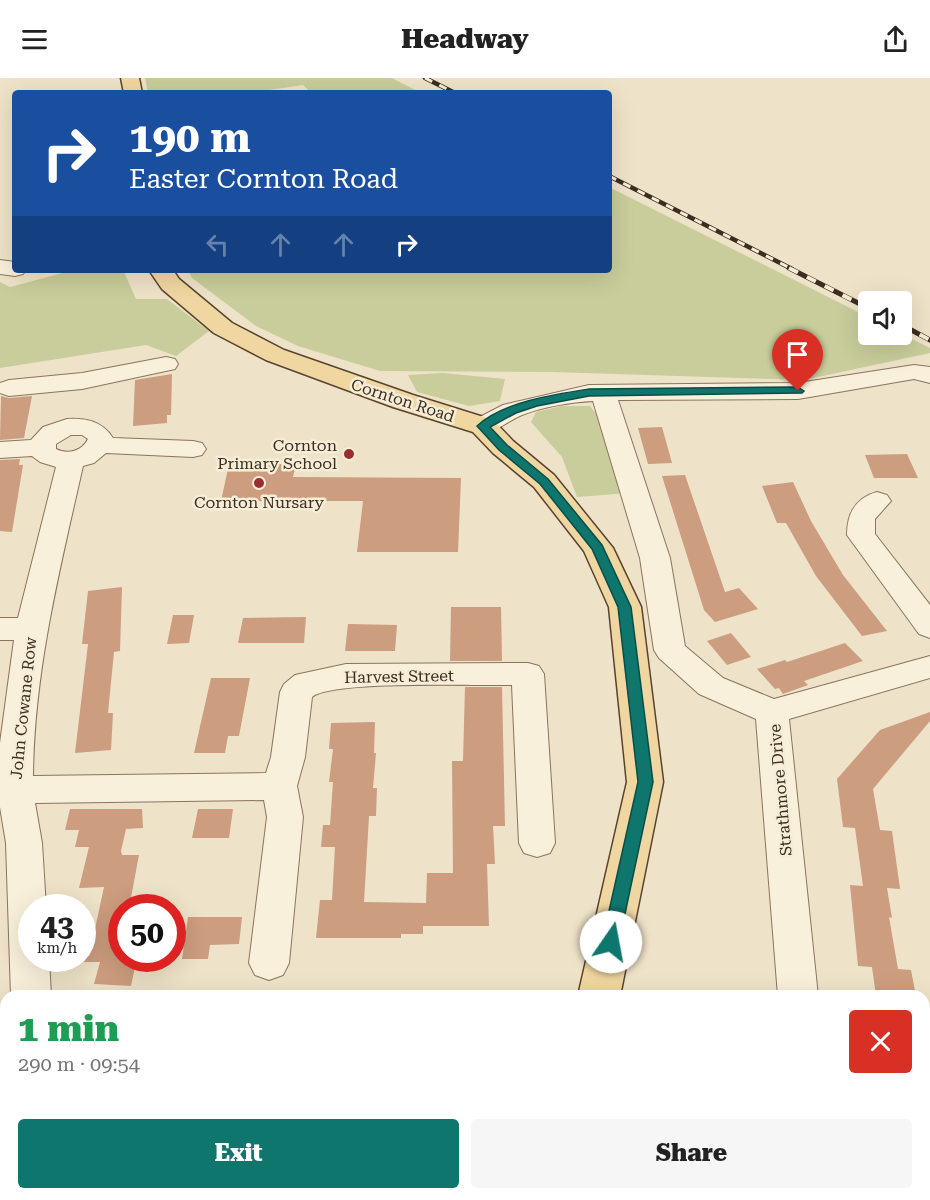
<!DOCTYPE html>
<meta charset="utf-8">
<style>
:root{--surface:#fff;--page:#f6f6f6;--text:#222;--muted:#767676;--accent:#0f766e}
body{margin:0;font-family:"Roboto Serif",serif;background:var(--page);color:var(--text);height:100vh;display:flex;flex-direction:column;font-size:22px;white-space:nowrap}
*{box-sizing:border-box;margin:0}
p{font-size:20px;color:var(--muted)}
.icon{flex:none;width:33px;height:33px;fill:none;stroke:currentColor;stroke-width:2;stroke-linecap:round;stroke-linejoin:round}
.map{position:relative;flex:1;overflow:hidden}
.panel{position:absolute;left:0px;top:912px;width:930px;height:210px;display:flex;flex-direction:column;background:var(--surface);border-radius:18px 18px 0 0;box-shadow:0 6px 24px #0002}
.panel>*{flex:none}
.banner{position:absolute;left:12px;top:12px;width:600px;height:183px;border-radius:6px;box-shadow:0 6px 24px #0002;background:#1a4fa0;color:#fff;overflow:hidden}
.controls{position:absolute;left:858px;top:213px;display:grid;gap:12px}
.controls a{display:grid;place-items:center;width:54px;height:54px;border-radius:6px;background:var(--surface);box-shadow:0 6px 24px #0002;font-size:30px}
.speed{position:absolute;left:18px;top:816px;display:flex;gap:12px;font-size:30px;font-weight:700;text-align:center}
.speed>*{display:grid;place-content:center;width:78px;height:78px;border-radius:50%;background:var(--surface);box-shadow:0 6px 24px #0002;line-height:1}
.speed small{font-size:15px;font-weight:400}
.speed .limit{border:9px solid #d22;background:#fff;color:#111}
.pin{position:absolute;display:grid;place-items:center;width:51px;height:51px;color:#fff;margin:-62px -26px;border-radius:50% 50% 50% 0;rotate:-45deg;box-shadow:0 0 6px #0007}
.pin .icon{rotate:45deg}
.me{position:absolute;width:66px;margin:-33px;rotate:12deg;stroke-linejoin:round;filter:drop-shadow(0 0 4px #0008)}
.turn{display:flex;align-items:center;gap:21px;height:126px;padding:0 18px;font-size:27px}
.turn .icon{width:78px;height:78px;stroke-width:2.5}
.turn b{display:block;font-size:42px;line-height:51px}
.lanes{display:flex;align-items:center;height:57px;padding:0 18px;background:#0003;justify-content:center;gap:30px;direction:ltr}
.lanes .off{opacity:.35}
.round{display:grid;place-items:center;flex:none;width:63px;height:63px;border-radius:6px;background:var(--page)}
.headline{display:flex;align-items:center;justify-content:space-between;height:102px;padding:0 18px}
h1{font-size:36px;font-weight:800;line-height:45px;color:#1e9e55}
.primary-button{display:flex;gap:12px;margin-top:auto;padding:12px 18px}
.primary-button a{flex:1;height:69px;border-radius:6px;background:var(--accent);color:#fff;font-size:24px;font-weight:800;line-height:69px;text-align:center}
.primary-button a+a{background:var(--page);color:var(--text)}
header{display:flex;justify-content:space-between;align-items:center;height:78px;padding:0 18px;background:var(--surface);font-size:27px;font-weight:800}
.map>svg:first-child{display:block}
</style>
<header><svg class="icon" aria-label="menu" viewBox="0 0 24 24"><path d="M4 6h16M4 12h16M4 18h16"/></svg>Headway<svg class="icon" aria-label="share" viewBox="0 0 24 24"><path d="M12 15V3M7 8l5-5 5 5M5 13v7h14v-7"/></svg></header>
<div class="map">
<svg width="930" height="1122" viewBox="0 0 930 1122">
<rect width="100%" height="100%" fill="#eee2c8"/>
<path fill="#c8cd9b" d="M145,0H392L421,15H311L303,7L248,15H148Z
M609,109L868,239V256H902L930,270V275L804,302L553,294L380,293L298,268L256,248L192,200L188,192H609Z
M74,192L124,194L136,221H167L209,253L176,278L146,267L0,290V204L10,209Z
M443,295L505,301L500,323L469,328L417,314L408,297Z
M562,328H590L604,346L629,415L577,419L562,379L531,344L536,334Z"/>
<path fill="#cc9d7e" d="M172,296L171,337H167V345L133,348L135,302Z
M1,318L9,320L32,318L24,360L0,362Z
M662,349L672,385L648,386L638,350Z
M907,376L918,400H874L865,377Z
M20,381L19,387H23L12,454L0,453V382Z
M229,386H296L293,399L461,400L458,474H357L363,423H221Z
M685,397L725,514L739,510L758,531L715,544L704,532L662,398Z
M793,404L811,443L843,497L887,553L862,558L816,498L786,445H777L762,408Z
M122,509L120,573L114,574L108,635H113L111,672L75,675L88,566H82L88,513Z
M451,529H501L502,583H450Z
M173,537H194L189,565L167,566Z
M306,539L304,565H238L243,540Z
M348,546L397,547L395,573H345Z
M731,555L751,579L727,587L707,563Z
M845,565L863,583L804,603L808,607L783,616L779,610L775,611L757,591L785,582L787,584Z
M211,600H250L239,658H228L225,675H194Z
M465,609H502L505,748H493L495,786H487L489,848H423V856H401V860H316L320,822H332L335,769H321L323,747H330L333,704H329L333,671H329L331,645L375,644L374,675H376L373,710H377L376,738H369L364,824L426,825L427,795H453L452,683H463Z
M930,634V643L873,711L880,752L892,753L900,811L887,810L892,840L889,839L898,891L911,892L916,918H876L872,889L858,888L850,807L863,808L855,750L843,749L837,701L880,652Z
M70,731H142L143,750L126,751L121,773L122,777H139L129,830H122V880H137L131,908L94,906L100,884H84L91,860H93L104,809L79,810L89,769H75L79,752H65Z
M198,731H233L229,760H192Z
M188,839H242L239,866L210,867L208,881H182Z"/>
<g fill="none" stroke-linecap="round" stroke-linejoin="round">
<g stroke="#8a745d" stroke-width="2">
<path id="minor" d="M0,182L15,184V192H26L23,196L15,198L0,196Z
M166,279L175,281L178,286L175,291L82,311L9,318L0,315V305L9,302L82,295Z
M914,287L930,289V305L914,301L798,321L618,322L670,480L685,568L723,600L774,621L930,578V600L789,641L818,918H778L756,641L699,616L659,580L654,572L640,480L593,323C571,324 543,329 522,337C505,344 493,358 474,354L470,348L474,342L503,327L589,307L798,305Z
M67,341C86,340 102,343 113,360L193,363L202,365L206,371L202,377L193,379L106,375L94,385L83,388C60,490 34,593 33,698L266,695L271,679L280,614L284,606L295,597L346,586L528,585L539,588L544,596L555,765L550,775L537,779L524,775L519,765L512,607C478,608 332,602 312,619L305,679L297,708L303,739L289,885L283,897L269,902L255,897L249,885L267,739L264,722L35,725L42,765L46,830H32V880H49L51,918H11L6,765L0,729V665L14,562H0V540H18L56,389L40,384L32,378L0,380V364L31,362L43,349ZM71,357H82L88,361C82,373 68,377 56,371V366Z
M877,414L887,417L891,423L875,441V456L930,527V560L919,556L847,457C847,436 855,420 877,414Z
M6,1002V1042L0,1044V1004Z
M6,1099V1116H42L41,1122H0V1108Z
M799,1116H845L846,1122H800Z"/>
</g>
<g stroke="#584330" stroke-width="3">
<path id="major" d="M121,0H139L142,15H124Z
M149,192H173L179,201L232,245L284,272L413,317L493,342L513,363L554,397L613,470L641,529L663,704L620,918H578L627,704L609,529L584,473L534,409L493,375L473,354L393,329L266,282L214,255L162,211Z
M576,1116H624L627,1122H579Z"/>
</g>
<use href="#minor" fill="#f9f0db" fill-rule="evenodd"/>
<use href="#major" fill="#f0d7a1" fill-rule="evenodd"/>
<g stroke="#3b2d20" stroke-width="4.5">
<path id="rail-far1" d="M425,0L455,15
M609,98L792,191"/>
</g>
<g stroke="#3b2d20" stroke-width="5">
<path id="rail" d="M789,190L868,230
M902,247L930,262"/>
</g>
<use href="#rail-far1" stroke="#f6edd7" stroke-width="3" stroke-dasharray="8" stroke-linecap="butt"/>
<use href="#rail" stroke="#f6edd7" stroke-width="4" stroke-dasharray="10" stroke-linecap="butt"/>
</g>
<path fill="#0f766e" stroke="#0a4d48" stroke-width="1.5" d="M798,309L804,313L802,315L589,318L537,328L516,335L490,349L507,367L548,401L602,467L631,529L653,704L619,864L617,869L611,872L605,869L602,864L638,704L618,529L592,471L540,406L499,372L477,348C502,324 556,316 589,311Z"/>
<g fill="#992d2f" stroke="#f6edd7" stroke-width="2">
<circle cx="349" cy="376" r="6"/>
<circle cx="259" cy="405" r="6"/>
</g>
<g text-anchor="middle" stroke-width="5" stroke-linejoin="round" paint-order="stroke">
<g font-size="16" fill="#3b2d20" stroke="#f6edd7">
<text transform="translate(403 322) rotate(18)" y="6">Cornton Road</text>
<text transform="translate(399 598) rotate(-1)" y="6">Harvest Street</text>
<text transform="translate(23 630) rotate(-84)" y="6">John Cowane Row</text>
<text transform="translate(780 712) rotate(-95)" y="6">Strathmore Drive</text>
</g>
<g font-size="16" fill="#3b2d20" stroke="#f6edd7" text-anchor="end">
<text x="337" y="373">Cornton<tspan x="337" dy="18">Primary School</tspan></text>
<text x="259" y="430" text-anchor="middle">Cornton Nursary</text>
</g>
</g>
</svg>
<div class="controls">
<a><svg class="icon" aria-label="sound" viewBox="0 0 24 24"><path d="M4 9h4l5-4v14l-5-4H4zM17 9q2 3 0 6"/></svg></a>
</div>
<div class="speed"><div>43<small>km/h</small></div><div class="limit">50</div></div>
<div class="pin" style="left:798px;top:313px;background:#d93025"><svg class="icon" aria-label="arrive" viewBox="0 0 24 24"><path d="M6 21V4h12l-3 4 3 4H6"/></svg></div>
<svg class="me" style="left:611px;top:864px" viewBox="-20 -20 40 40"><circle r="19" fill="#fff"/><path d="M0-13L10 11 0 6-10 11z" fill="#0f766e"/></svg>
<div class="banner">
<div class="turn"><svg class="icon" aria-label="right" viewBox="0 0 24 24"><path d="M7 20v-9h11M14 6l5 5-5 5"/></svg><div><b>190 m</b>Easter Cornton Road</div></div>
<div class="lanes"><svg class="icon off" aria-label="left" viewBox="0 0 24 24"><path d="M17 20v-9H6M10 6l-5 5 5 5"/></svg><svg class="icon off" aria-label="ahead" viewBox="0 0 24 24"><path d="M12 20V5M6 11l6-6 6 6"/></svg><svg class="icon off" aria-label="ahead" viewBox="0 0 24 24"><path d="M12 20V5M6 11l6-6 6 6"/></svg><svg class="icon" aria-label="right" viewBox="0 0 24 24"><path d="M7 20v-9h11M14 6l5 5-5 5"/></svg></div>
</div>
<section class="panel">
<div class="headline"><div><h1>1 min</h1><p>290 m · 09:54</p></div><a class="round" style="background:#d93025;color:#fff"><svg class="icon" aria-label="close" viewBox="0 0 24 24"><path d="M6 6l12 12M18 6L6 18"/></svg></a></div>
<div class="primary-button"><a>Exit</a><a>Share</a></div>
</section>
</div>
